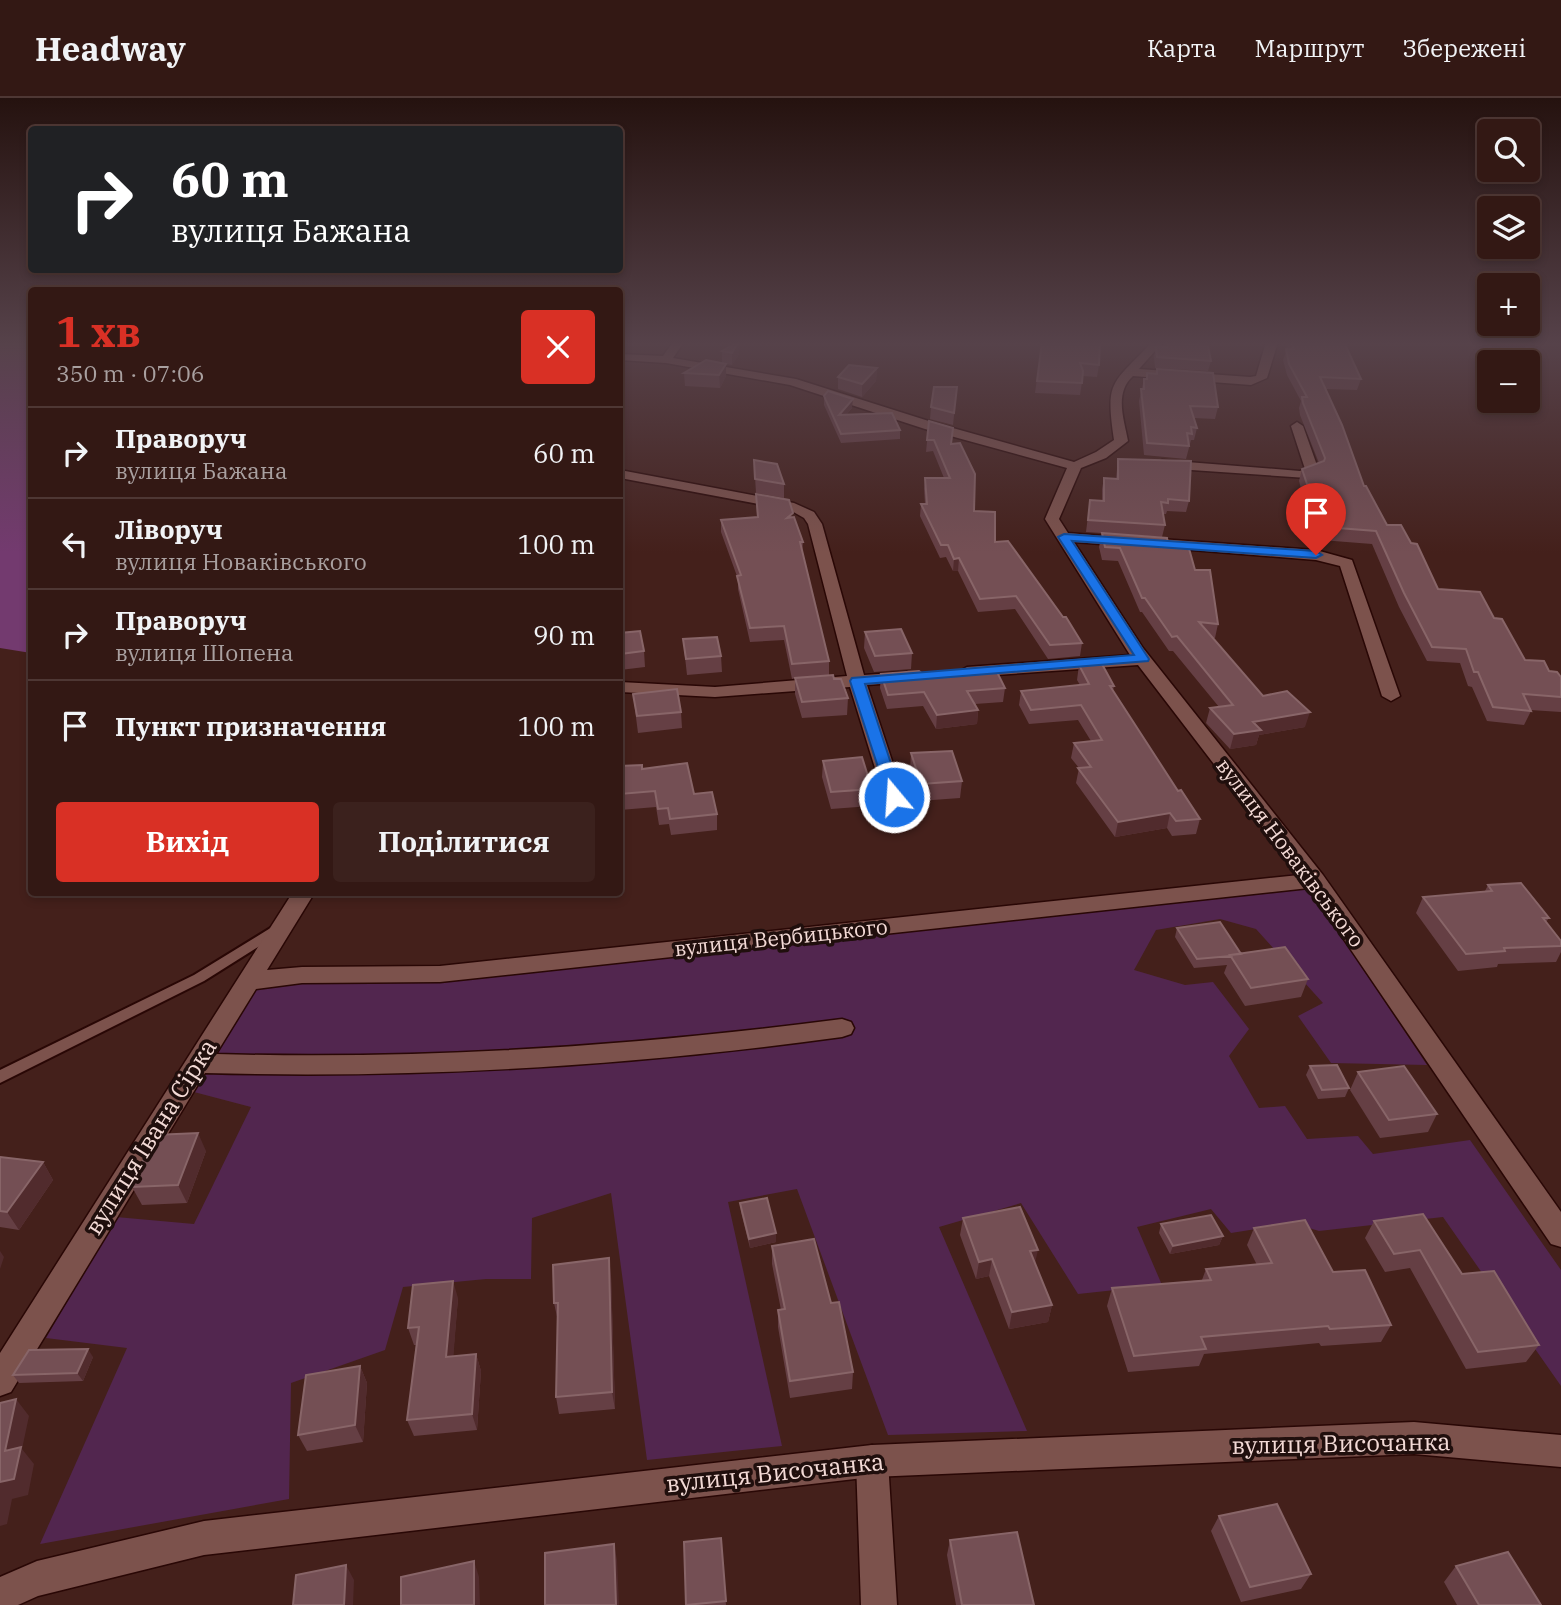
<!DOCTYPE html>
<html lang="uk">
<meta charset="utf-8">
<style>
:root{--surface:#331814;--page:#3b211d;--text:#f1f3f6;--muted:#a9a0a0;--line:#4e3734;--accent:#d93025}
body{margin:0;font-family:"IBM Plex Serif",serif;background:var(--page);color:var(--text);height:100vh;display:flex;flex-direction:column;font-size:26px;white-space:nowrap}
*{box-sizing:border-box;margin:0}
p{font-size:23px;color:var(--muted)}
.icon{flex:none;width:38px;height:38px;fill:none;stroke:currentColor;stroke-width:2;stroke-linecap:round;stroke-linejoin:round}
.map{position:relative;flex:1;overflow:hidden}
.panel{position:absolute;left:28px;top:189px;width:595px;height:609px;display:flex;flex-direction:column;background:var(--surface);border-radius:7px;box-shadow:0 4px 10px #0003,0 0 0 2px var(--line)}
.panel>*{flex:none}
.top-card{position:absolute;left:28px;top:28px;width:595px;height:147px;border-radius:7px;box-shadow:0 4px 10px #0003,0 0 0 2px var(--line);background:#202124;color:#fff;overflow:hidden}
.fabs{position:absolute;left:1477px;top:21px;display:grid;gap:14px}
.fabs a{display:grid;place-items:center;width:63px;height:63px;border-radius:7px;background:var(--surface);box-shadow:0 4px 10px #0003,0 0 0 2px var(--line);font-size:35px}
.pin{position:absolute;display:grid;place-items:center;width:60px;height:60px;color:#fff;margin:-72px -30px;border-radius:50% 50% 50% 0;rotate:-45deg;box-shadow:0 0 7px #0007}
.pin .icon{rotate:45deg}
.me{position:absolute;width:77px;margin:-38px;rotate:342deg;stroke-linejoin:round;filter:drop-shadow(0 0 5px #0008)}
.turn{display:flex;align-items:center;gap:24px;height:147px;padding:0 28px;font-size:32px}
.turn .icon{width:91px;height:91px;stroke-width:2.5}
.turn b{display:block;font-size:49px;line-height:60px}
.round{display:grid;place-items:center;flex:none;width:74px;height:74px;border-radius:7px;background:var(--page)}
.overview{display:flex;align-items:center;justify-content:space-between;height:119px;padding:0 28px}
h1{font-size:42px;font-weight:700;line-height:52px;color:var(--accent)}
.primary-button{display:flex;gap:14px;margin-top:auto;padding:14px 28px}
.primary-button a{flex:1;height:80px;border-radius:7px;background:var(--accent);color:#fff;font-size:28px;font-weight:700;line-height:80px;text-align:center}
.primary-button a+a{background:var(--page);color:var(--text)}
ul{padding:0;list-style:none}
li{display:flex;align-items:center;gap:21px;height:91px;padding:0 28px;border-top:2px solid var(--line)}
li div{flex:1}
li b{display:block;font-size:26px}
li em{font-style:normal}
header{display:flex;align-items:center;gap:42px;box-sizing:border-box;height:98px;padding:0 35px;background:var(--surface);border-bottom:2px solid var(--line)}
header strong{font-size:33px}
nav{display:flex;gap:38px;margin-inline-start:auto;font-size:24px}
.map>svg:first-child{display:block}
</style>
<header>
<strong>Headway</strong>
<nav><a>Карта</a><a>Маршрут</a><a>Збережені</a></nav>
</header>
<div class="map">
<svg width="1561" height="1507" viewBox="0 0 1561 1507">
<rect width="100%" height="100%" fill="#44201b"/>
<path fill="#52264f" d="M1299,775L1427,967L1331,965L1298,918L1323,905L1256,831L1220,821L1156,832L1134,872L1185,887L1213,884L1249,931L1229,958L1259,1010L1285,1008L1307,1041L1358,1038L1373,1056L1470,1042L1561,1172V1288L1443,1119L1319,1133L1293,1125L1231,1135L1211,1111L1137,1129L1162,1187L1078,1196L1021,1105L939,1129L1027,1333L888,1337L797,1091L728,1104L782,1348L647,1362L611,1095L532,1120L531,1181H486L403,1189L385,1252L291,1285L289,1401L40,1446L127,1250L46,1240L116,1119L194,1126L251,1009L194,994L257,888L1137,801Z"/>
<path fill="#733a6f" d="M0,244H31V555L0,550Z"/>
<g fill="none" stroke-linecap="round" stroke-linejoin="round">
<g stroke="#290705" stroke-width="4">
<path id="service" d="M277,826L282,828L284,831L282,834L204,883L0,985V972L194,877Z"/>
</g>
<g stroke="#290705" stroke-width="3">
<path id="minor" d="M673,244H684L673,260L796,281L935,325L1074,364L1096,354L1114,342C1105,281 1112,287 1152,244H1163L1139,271L1250,279L1256,278L1266,244H1278L1267,280L1251,287L1133,278C1114,295 1124,321 1128,343L1106,360L1081,370L1059,421L1068,435L1128,440L1135,444L1128,448L1074,444L1143,550L1323,777L1561,1114V1149L1551,1146L1309,790L440,884L302,885L256,891L216,956C426,962 634,948 842,921L851,924L854,930L851,936L842,939C630,968 419,981 205,975L11,1294L0,1298V1255L293,794H315L267,872L302,869L440,868L1299,777L1138,567L967,579L958,574L967,569L1130,557L1045,421L1067,370L925,331L790,287L666,265L620,262V256L663,258Z
M1297,324L1303,328L1319,373L1307,380L1162,370L1155,366L1162,362L1300,373L1305,371L1291,328Z
M620,372L794,405L814,414L822,426L864,577L907,574L916,579L907,584L867,587L904,699L901,703H887L884,699L850,589L715,599L620,594V584L715,589L847,578L808,426L804,420L790,412L620,380Z
M1160,441L1316,452L1352,462L1400,598L1391,603L1382,598L1340,468L1316,462L1155,449L1152,446Z
M872,1347L884,1351L888,1363L897,1507H861L856,1363L860,1351Z"/>
</g>
<g stroke="#290705" stroke-width="3">
<path id="tertiary" d="M1414,1324L1561,1337V1369L1414,1356L872,1379L204,1457L38,1498L18,1507H0V1479L37,1463L204,1423L872,1347Z"/>
</g>
<use href="#service" fill="#7c524c" fill-rule="evenodd"/>
<use href="#minor" fill="#7c524c" fill-rule="evenodd"/>
<use href="#tertiary" fill="#7c524c" fill-rule="evenodd"/>
</g>
<path fill="#653f44" d="M739,244V256L732,267L726,266V278L720,290L685,288L684,275L722,265V253Z
M1042,244L1099,267L1097,279L1083,278L1080,297L1035,295Z
M1284,244H1344L1361,281L1357,292L1325,291L1364,388L1387,427L1438,491L1494,520L1525,562L1561,579V614L1530,612L1531,613L1524,627L1487,623L1472,589L1468,588L1460,565L1427,563L1399,509L1372,446L1321,442L1306,399L1303,398L1299,383L1302,371L1319,365L1300,317L1299,310L1301,303L1287,277L1283,262L1287,251Z
M1187,246L1211,263L1208,273L1155,270L1154,259L1156,248L1167,249Z
M877,270L876,283L862,299L838,291V279Z
M1157,271L1218,309L1215,321L1194,320L1197,330L1194,342H1191L1186,361L1144,357L1139,303L1144,281H1146L1147,275L1156,276Z
M957,289L953,327L930,321L931,309Z
M824,298L852,310L846,317L900,332V341L841,345L824,307Z
M929,323L951,346L974,413L995,444L1082,545L1080,558L1048,561L1015,511L978,514L958,473H953L946,459L940,460L920,418L921,406H925L924,391L925,380H944L933,353L926,354Z
M1118,361L1189,403L1186,414L1167,413L1166,416H1163L1165,427L1162,439L1086,434L1090,402L1102,403V391L1104,380L1116,381Z
M754,362L784,386V400L756,395Z
M756,396L793,419L803,444L802,456L829,563V577L834,581L848,600L847,617L802,620L795,596V580L792,581L784,542L750,544L738,491V481L721,434V422L757,419Z
M1102,435L1168,445L1195,472L1218,526L1215,540H1212L1263,598L1305,629L1259,637L1256,647L1230,651L1206,625L1210,610L1219,609L1173,553H1169L1142,514H1140L1118,463L1102,462L1099,449Z
M865,534L912,555L911,571L874,574L864,550Z
M620,535L644,553L645,569L620,572Z
M683,541L721,558L722,574L687,577Z
M1079,567L1114,588L1113,593L1178,693L1200,721L1196,736L1172,738L1167,730L1115,739L1076,685L1079,670L1071,660L1074,645L1091,643L1078,622L1029,626L1019,607L1021,593L1080,587L1077,582Z
M881,576H923L1005,590L1003,604L975,606L978,612L977,626L936,631L923,608L887,611L880,590Z
M633,596L681,614L682,630L638,635Z
M911,655L962,683L960,700L919,703L910,672Z
M823,663L872,691L871,708L831,711L822,679Z
M620,668L642,671L694,696L717,716V732L671,737L669,726L659,727L656,709L620,712Z
M1488,787L1549,820L1546,824L1561,848V854L1556,864L1498,866L1497,869L1458,873L1416,815L1423,799L1485,793Z
M1177,830L1308,881L1301,899L1245,908L1224,875L1227,867L1194,870L1175,839Z
M1310,968L1349,990L1345,999L1318,1001L1306,977Z
M1358,974L1437,1016L1428,1034L1380,1040L1350,992Z
M206,1053L187,1105L142,1107L132,1089Z
M0,1059L43,1064L53,1082L19,1132L0,1129Z
M740,1105L776,1135V1144L750,1150L741,1114Z
M963,1120L1035,1165L1052,1207L1048,1224L1009,1231L989,1178L976,1181L960,1137Z
M1374,1123L1462,1176L1539,1247L1526,1264L1466,1271L1410,1170L1385,1174L1365,1140Z
M1161,1126L1223,1138L1219,1147L1170,1156L1159,1135Z
M1254,1130L1333,1174L1391,1227L1381,1244L1321,1248L1319,1245L1204,1256L1199,1268L1128,1274L1107,1208L1112,1190L1202,1182L1206,1171L1257,1167L1247,1147Z
M772,1148L831,1205L853,1274L852,1291L790,1300L778,1229V1212H781L772,1166Z
M611,1177L615,1311L559,1316L556,1299L558,1223L554,1205Z
M458,1200L453,1258L476,1256L481,1273L477,1332L414,1338L407,1322L416,1247H414L408,1230Z
M93,1259L83,1283L19,1285L13,1277Z
M360,1268L367,1285L363,1344L307,1353L298,1337Z
M1219,1418L1311,1476L1301,1491L1241,1504L1211,1433Z
M721,1440L726,1507H686Z
M950,1442L1034,1507H956L947,1457Z
M1456,1468L1541,1507H1457L1444,1484Z"/>
<path fill="#512b2d" d="M739,244V256L732,267V255Z
M726,266V278L720,290L719,277Z
M877,270L876,283L862,299V286Z
M853,301L852,310L838,326L839,317Z
M959,460L958,473H953L954,461Z
M978,612L977,626L936,631L937,617Z
M1310,614L1305,629L1259,637L1256,647L1230,651L1234,636L1253,624Z
M1170,715L1167,730L1115,739L1118,724Z
M198,1035L206,1053L187,1105L178,1087Z
M43,1064L53,1082L19,1132L7,1114Z
M776,1135V1144L750,1150L749,1141Z
M1223,1138L1219,1147L1170,1156L1173,1148Z
M1038,1152L1034,1169L1030,1153Z
M0,1153L4,1159L0,1171Z
M609,1160L611,1177L615,1311L612,1294Z
M992,1161L989,1178L976,1181L979,1164Z
M453,1183L458,1200L452,1276L446,1259Z
M1052,1207L1048,1224L1009,1231L1012,1214Z
M88,1251L93,1259L83,1283L77,1275Z
M476,1256L481,1273L477,1332L472,1316Z
M360,1268L367,1285L363,1344L355,1327Z
M16,1301L29,1318L22,1351L34,1366L28,1397L12,1401L7,1426L0,1428V1384Z
M614,1446L617,1462L619,1507H616Z
M474,1463L479,1479L480,1507H474Z
M346,1467L354,1482L353,1507H344Z"/>
<path fill="#744f54" stroke="#886568" stroke-width="2" d="M738,244L732,255L722,253Z
M1042,244H1100L1099,267L1080,265L1083,273L1082,285L1037,283Z
M1169,244H1186L1185,246L1208,248L1211,263L1157,259L1156,248L1167,249Z
M1291,244H1344L1361,281L1320,279L1342,327L1364,388H1366L1387,427H1401L1411,445L1417,446L1438,491L1480,494L1494,520L1502,521L1525,562L1544,563L1549,573L1557,574L1561,579V599L1523,596L1531,613L1493,609L1478,574H1474L1466,551L1432,549L1404,495L1376,433L1325,429L1309,386H1307L1302,371L1324,363L1325,360L1303,305L1302,299H1307L1289,266L1286,251H1294Z
M706,262L726,266L719,277L684,275Z
M849,267L877,270L862,286L838,279Z
M1157,271L1213,275L1218,309L1190,308L1197,330L1191,329L1192,336L1187,335L1189,348L1147,345L1141,291H1144V281H1147V275L1157,276Z
M934,289H957L954,315L931,309Z
M828,293L853,301L839,317L892,315L900,332L841,336L824,298Z
M929,323L953,330L951,346L960,345L975,376L974,413L995,414V444L1008,443L1063,519H1066L1082,545L1050,547L1016,498L980,501L959,460L954,461L948,447H941L921,406H927L925,380H950L934,342H927Z
M1118,361L1191,363L1189,403L1168,401V405L1161,404L1165,427L1088,422L1090,402L1104,403V380L1118,381Z
M754,362L777,366L784,386L755,381Z
M756,396L789,402L793,415L787,420L794,419L803,444H800L829,563L792,566L784,528L750,530L737,478L741,477L721,422L758,419Z
M1102,435L1167,440L1168,445L1188,447L1195,472H1210L1218,526L1199,524L1263,598L1287,593L1310,614L1253,624L1261,632L1234,636L1210,610L1233,607L1177,538L1172,539L1145,500H1142L1120,450L1105,449Z
M901,531L912,555L875,558L865,534Z
M640,533L644,553L620,556V535Z
M717,539L721,558L686,561L683,541Z
M1102,566L1114,588H1110L1178,693L1181,692L1200,721L1176,723L1170,715L1118,724L1078,670L1091,669L1074,645L1102,642L1081,607L1031,612L1021,593L1089,586L1079,567Z
M996,572L1005,590L967,593L978,612L937,617L924,594L888,597L881,576L919,573L923,576Z
M833,577L834,581H841L848,600L802,604L795,580Z
M677,591L681,614L637,618L633,596Z
M952,653L962,683L921,686L911,655Z
M862,659L872,691L831,694L823,663Z
M687,665L694,696L712,694L717,716L670,721L668,710L658,711L655,693L620,696V668L642,667V671Z
M1521,785L1549,820H1543L1561,843V848L1504,850L1505,853L1466,856L1423,799L1492,793L1488,787Z
M1220,824L1241,856L1230,857L1231,858L1197,861L1177,830Z
M1285,849L1308,881L1251,890L1230,857Z
M1337,967L1349,990L1322,992L1310,968Z
M1404,968L1437,1016L1389,1022L1358,974Z
M198,1035L178,1087L132,1089L154,1037Z
M0,1059L43,1064L7,1114L0,1113Z
M767,1100L776,1135L749,1141L740,1105Z
M1020,1109L1038,1152L1030,1153L1052,1207L1012,1214L992,1161L979,1164L963,1120Z
M1423,1116L1462,1176L1494,1173L1539,1247L1478,1254L1420,1152L1394,1156L1374,1123Z
M1211,1117L1223,1138L1173,1148L1161,1126Z
M1305,1122L1333,1174L1365,1172L1391,1227L1330,1231L1328,1228L1201,1239L1206,1251L1134,1258L1112,1190L1211,1182L1206,1171L1272,1165L1254,1130Z
M814,1141L831,1205L839,1204L853,1274L790,1283L778,1212L785,1211L772,1148Z
M609,1160L612,1294L556,1299L558,1205H554L553,1167Z
M453,1183L446,1259L476,1256L472,1316L407,1322L419,1229L408,1230L413,1187Z
M88,1251L77,1275L13,1277L29,1252Z
M360,1268L355,1327L298,1337L306,1277Z
M16,1301L5,1353L21,1349L14,1381L0,1384V1305Z
M1277,1406L1311,1476L1250,1489L1219,1418Z
M1017,1434L1034,1507H962L950,1442Z
M721,1440L726,1503L686,1507L684,1444Z
M614,1446L616,1507H545V1455Z
M1508,1454L1541,1507H1479L1456,1468Z
M474,1463V1507H401V1479Z
M346,1467L344,1507H293L296,1477Z"/>
<linearGradient id="sky" x2="0" y2="1"><stop stop-color="#25120f"/><stop offset="0.54" stop-color="#56424a"/><stop offset="1" stop-color="#56424a" stop-opacity="0"/></linearGradient>
<rect width="1561" height="455" fill="url(#sky)"/>
<path fill="#1a73e8" stroke="#114b97" stroke-width="2" d="M1064,436L1316,453L1322,457L1316,460L1072,443L1149,561L1148,563L865,586L902,699L900,703H889L850,583L852,580L1134,557L1058,439Z"/>
<g text-anchor="middle" stroke-width="7" stroke-linejoin="round" paint-order="stroke">
<g font-size="21" fill="#f3dad6" stroke="#200f0d">
<text transform="translate(1290 755) rotate(53)" y="7">вулиця Новаківського</text>
<text transform="translate(781 840) rotate(-6)" y="7">вулиця Вербицького</text>
</g>
<g font-size="24" fill="#f3dad6" stroke="#200f0d">
<text transform="translate(151 1039) rotate(-58)" y="8">вулиця Івана Сірка</text>
<text transform="translate(1341 1346) rotate(-1)" y="8">вулиця Височанка</text>
<text transform="translate(775 1375) rotate(-6)" y="8">вулиця Височанка</text>
</g>
</g>
</svg>
<div class="fabs">
<a><svg class="icon" aria-label="search" viewBox="0 0 24 24"><circle cx="10" cy="10" r="6"/><path d="M15 15l6 6"/></svg></a>
<a><svg class="icon" aria-label="layers" viewBox="0 0 24 24"><path d="M12 4l9 5-9 5-9-5zM3 14l9 5 9-5"/></svg></a>
<a>+</a>
<a>−</a>
</div>
<div class="pin" style="left:1316px;top:457px;background:#d93025"><svg class="icon" aria-label="arrive" viewBox="0 0 24 24"><path d="M6 21V4h12l-3 4 3 4H6"/></svg></div>
<svg class="me" style="left:894px;top:699px" viewBox="-20 -20 40 40"><circle r="17" fill="#1a73e8" stroke="#fff" stroke-width="3"/><path d="M0-11L8 9 0 5-8 9z" fill="#fff"/></svg>
<div class="top-card">
<div class="turn"><svg class="icon" aria-label="right" viewBox="0 0 24 24"><path d="M7 20v-9h11M14 6l5 5-5 5"/></svg><div><b>60 m</b>вулиця Бажана</div></div>
</div>
<section class="panel">
<div class="overview"><div><h1>1 хв</h1><p>350 m · 07:06</p></div><a class="round" style="background:#d93025;color:#fff"><svg class="icon" aria-label="close" viewBox="0 0 24 24"><path d="M6 6l12 12M18 6L6 18"/></svg></a></div>
<ul>
<li><svg class="icon" aria-label="right" viewBox="0 0 24 24"><path d="M7 20v-9h11M14 6l5 5-5 5"/></svg><div><b>Праворуч</b><p>вулиця Бажана</p></div><em>60 m</em></li>
<li><svg class="icon" aria-label="left" viewBox="0 0 24 24"><path d="M17 20v-9H6M10 6l-5 5 5 5"/></svg><div><b>Ліворуч</b><p>вулиця Новаківського</p></div><em>100 m</em></li>
<li><svg class="icon" aria-label="right" viewBox="0 0 24 24"><path d="M7 20v-9h11M14 6l5 5-5 5"/></svg><div><b>Праворуч</b><p>вулиця Шопена</p></div><em>90 m</em></li>
<li><svg class="icon" aria-label="arrive" viewBox="0 0 24 24"><path d="M6 21V4h12l-3 4 3 4H6"/></svg><div><b>Пункт призначення</b></div><em>100 m</em></li>
</ul>
<div class="primary-button"><a>Вихід</a><a>Поділитися</a></div>
</section>
</div>
